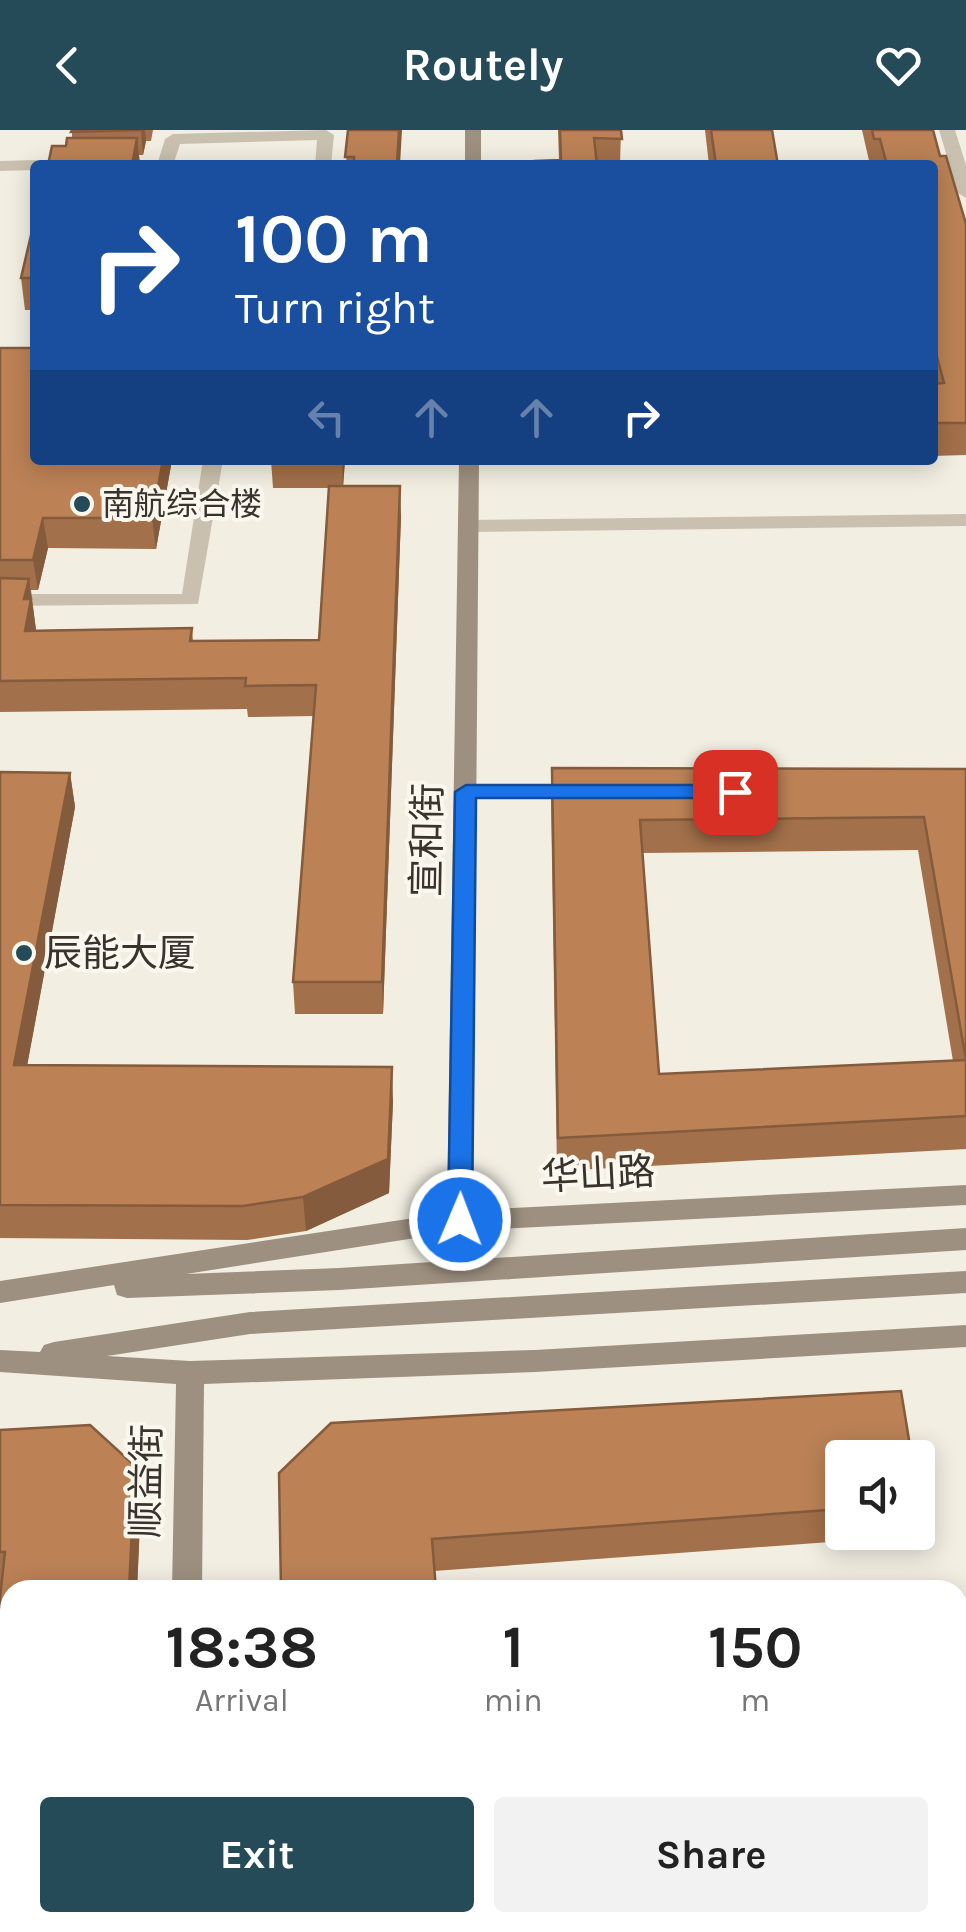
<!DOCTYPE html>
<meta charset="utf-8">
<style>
:root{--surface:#fff;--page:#f2f2f2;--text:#222;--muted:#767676;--accent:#254b58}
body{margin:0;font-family:Karla,"Noto Sans SC",sans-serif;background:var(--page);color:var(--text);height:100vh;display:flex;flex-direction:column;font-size:38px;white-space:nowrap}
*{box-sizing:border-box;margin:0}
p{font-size:32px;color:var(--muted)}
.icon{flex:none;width:55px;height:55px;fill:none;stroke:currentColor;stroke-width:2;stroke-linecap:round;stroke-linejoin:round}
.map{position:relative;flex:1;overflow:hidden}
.panel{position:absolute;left:0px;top:1450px;width:968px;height:352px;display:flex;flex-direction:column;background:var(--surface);border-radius:30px 30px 0 0;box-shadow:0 5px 25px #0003}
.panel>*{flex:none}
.top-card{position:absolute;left:30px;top:30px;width:908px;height:305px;border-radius:10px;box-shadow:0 5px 25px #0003;background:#1a4fa0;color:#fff;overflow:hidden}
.buttons{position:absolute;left:825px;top:1310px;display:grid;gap:20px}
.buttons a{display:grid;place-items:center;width:110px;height:110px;border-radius:10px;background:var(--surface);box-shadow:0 5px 25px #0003;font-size:50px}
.pin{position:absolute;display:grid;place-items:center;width:85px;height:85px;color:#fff;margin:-42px;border-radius:20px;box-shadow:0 5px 15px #0006}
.me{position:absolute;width:110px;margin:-55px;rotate:1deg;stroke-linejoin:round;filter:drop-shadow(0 0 8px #0008)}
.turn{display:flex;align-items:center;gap:35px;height:210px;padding:0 40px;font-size:45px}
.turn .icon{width:130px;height:130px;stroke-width:2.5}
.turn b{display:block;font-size:70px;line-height:85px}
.lanes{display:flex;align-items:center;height:95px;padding:0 40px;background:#0003;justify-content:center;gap:50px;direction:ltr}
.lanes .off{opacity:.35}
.eta{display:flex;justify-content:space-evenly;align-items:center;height:170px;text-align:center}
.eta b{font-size:60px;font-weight:700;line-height:70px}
.action{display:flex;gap:20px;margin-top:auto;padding:20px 40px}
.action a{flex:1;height:115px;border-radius:10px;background:var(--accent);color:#fff;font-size:40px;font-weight:700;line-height:115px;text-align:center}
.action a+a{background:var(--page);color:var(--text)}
header{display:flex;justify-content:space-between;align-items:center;height:130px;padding:0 40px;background:var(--accent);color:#fff;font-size:45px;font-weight:700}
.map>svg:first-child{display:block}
</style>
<header><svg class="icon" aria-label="back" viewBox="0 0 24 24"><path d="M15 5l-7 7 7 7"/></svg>Routely<svg class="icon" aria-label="heart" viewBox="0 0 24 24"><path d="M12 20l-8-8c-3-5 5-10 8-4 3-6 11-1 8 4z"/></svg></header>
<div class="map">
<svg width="966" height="1802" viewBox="0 0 966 1802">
<rect width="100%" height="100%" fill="#f2eee2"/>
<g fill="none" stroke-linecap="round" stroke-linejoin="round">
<path fill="#cac0af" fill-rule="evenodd" d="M326,0L334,5L331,35H315L317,10L180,14L173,35H157L165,9L173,4Z
M0,31L35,30L43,35H35V40L0,41Z
M203,330H223L198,474L0,476V464H182Z"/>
<path fill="#cac0af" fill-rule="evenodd" d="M939,0H955L966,35V68L958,63Z
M966,384V396L468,402L458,396L468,390Z
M466,655H586L597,662L586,669L458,667L455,662Z"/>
<path fill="#9d9080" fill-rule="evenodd" d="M465,0H481V35H465Z
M459,330H479L473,1080L966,1055V1075L460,1101L186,1144L339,1138L966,1098V1120L339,1160L127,1168L117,1165L114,1155L0,1173V1151L447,1083Z
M966,1141V1163L250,1204L107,1226L190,1231L535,1220L966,1195V1217L535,1242L204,1254L202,1460H172L176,1254L0,1242V1220L40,1222L44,1215L54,1212L250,1182Z
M165,1792H199V1802H165Z"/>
</g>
<path fill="#a2704a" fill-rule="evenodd" d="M72,0H153L151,11H146L143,25H139L140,35L66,16L72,8Z
M348,0L400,35H346Z
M558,0H621L620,35H535L559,31Z
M705,0H772L778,35H709Z
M862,0H933L940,26L966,94V325L932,326V35H870Z
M35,88V180H25L21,148Z
M0,218L35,330H172L156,419L48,418L38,460H31L36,500L192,498L193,511L319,510L329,358H273L271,330H345L343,356L401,386L383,884H295L293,852L313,586L248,587L247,579L0,582Z
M552,638L966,639V1019L557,1041L551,671ZM918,720L953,931L659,944L642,723Z
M0,642L70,643L75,677L27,935L393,971L389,1063L306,1101L247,1110L0,1108Z
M90,1295L135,1336L141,1369L137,1460H10V1792H116L115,1802H0L1,1455H0V1300Z
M842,1328V1402H913L912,1406L434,1441L279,1343Z
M958,1610H966V1785H958Z
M645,1792H870L831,1796Z"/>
<path fill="#845b3c" d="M141,0H145L146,11L143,25Z
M399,0H402L400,35H397Z
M137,8L140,35H132Z
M163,330H172L156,419L152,388Z
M342,330H345L343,358Z
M400,356L401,386L383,884L382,852Z
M43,388L48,418L38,460L33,430Z
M29,449L36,500L25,501L24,469Z
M70,643L75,677L21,969L14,935Z
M392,937L393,971L389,1063L306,1101L303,1067Z
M135,1336L141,1369L137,1460H129Z
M107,1792H116L115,1802H107Z
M828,1792H832L828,1802H824Z"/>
<path fill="#bc8256" stroke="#845b3c" stroke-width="2.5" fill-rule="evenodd" d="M72,0H141L71,2Z
M348,0H399L397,35H354V27H345Z
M560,0H621L622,9L594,8L597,35H535V31L561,30Z
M711,0H772L778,35H716Z
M872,0H933L940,26H946L966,94V293H932V254L944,253L932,208V35H887L880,9H874Z
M67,8H137L132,35H48L52,16H66Z
M35,88V148H21Z
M0,218H35V330H163L152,388H43L33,430H0Z
M329,356H400L382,852H293L316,555L245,556L246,548L0,551V448L29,449L24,469H31L25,501L192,498L190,511L319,510Z
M552,638L966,639V986L558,1008ZM924,687L966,930L659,944L640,690Z
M0,642L70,643L14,935L392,937L388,1029L303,1067L243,1076L0,1075Z
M901,1261L912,1328H842V1379L432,1409L436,1460H281L279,1343L331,1293Z
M90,1295L135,1336L129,1460H10V1792H107V1802H0V1468L5,1422H0V1300Z
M958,1610H966V1756L958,1757Z
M285,1792H457L458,1802H285Z
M645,1792H828L824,1802H640Z"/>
<path fill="#1a73e8" stroke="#114b97" stroke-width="2.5" d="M466,655H735L745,662L735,668H476L472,1090L468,1097H451L448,1090L455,662Z"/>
<g fill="#254b58" stroke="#faf7ef" stroke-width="4">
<circle cx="82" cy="374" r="10"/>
<circle cx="24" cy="823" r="10"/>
</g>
<g text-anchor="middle" stroke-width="8" stroke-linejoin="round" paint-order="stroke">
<g font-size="32" fill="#39332c" stroke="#faf7ef" text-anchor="start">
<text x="102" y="385">南航综合楼</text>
</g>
<g font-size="38" fill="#39332c" stroke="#faf7ef">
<text transform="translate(427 710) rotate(-89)" y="13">宣和街</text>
<text transform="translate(598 1044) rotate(-3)" y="13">华山路</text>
<text transform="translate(146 1351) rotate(-89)" y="13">顺益街</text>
</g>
<g font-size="38" fill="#39332c" stroke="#faf7ef" text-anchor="start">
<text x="44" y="836">辰能大厦</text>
</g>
</g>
</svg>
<div class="buttons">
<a><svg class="icon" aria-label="sound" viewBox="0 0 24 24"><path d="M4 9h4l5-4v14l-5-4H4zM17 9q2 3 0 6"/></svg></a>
</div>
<div class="pin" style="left:735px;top:662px;background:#d93025"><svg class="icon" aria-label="arrive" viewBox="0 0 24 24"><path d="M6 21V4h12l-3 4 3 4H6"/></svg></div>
<svg class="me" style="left:460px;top:1090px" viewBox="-20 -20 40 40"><circle r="17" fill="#1a73e8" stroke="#fff" stroke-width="3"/><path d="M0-11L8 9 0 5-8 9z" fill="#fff"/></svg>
<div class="top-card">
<div class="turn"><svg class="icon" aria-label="right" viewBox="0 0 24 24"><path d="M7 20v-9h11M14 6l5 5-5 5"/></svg><div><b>100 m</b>Turn right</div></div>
<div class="lanes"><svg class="icon off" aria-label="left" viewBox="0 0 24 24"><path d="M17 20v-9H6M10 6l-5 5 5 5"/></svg><svg class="icon off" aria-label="ahead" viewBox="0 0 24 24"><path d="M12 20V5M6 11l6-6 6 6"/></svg><svg class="icon off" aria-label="ahead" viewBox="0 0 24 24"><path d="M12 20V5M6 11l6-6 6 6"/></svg><svg class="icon" aria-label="right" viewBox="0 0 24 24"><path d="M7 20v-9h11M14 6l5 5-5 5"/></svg></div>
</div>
<section class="panel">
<div class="eta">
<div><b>18:38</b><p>Arrival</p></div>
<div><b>1</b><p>min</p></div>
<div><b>150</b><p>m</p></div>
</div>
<div class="action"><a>Exit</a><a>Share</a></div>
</section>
</div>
